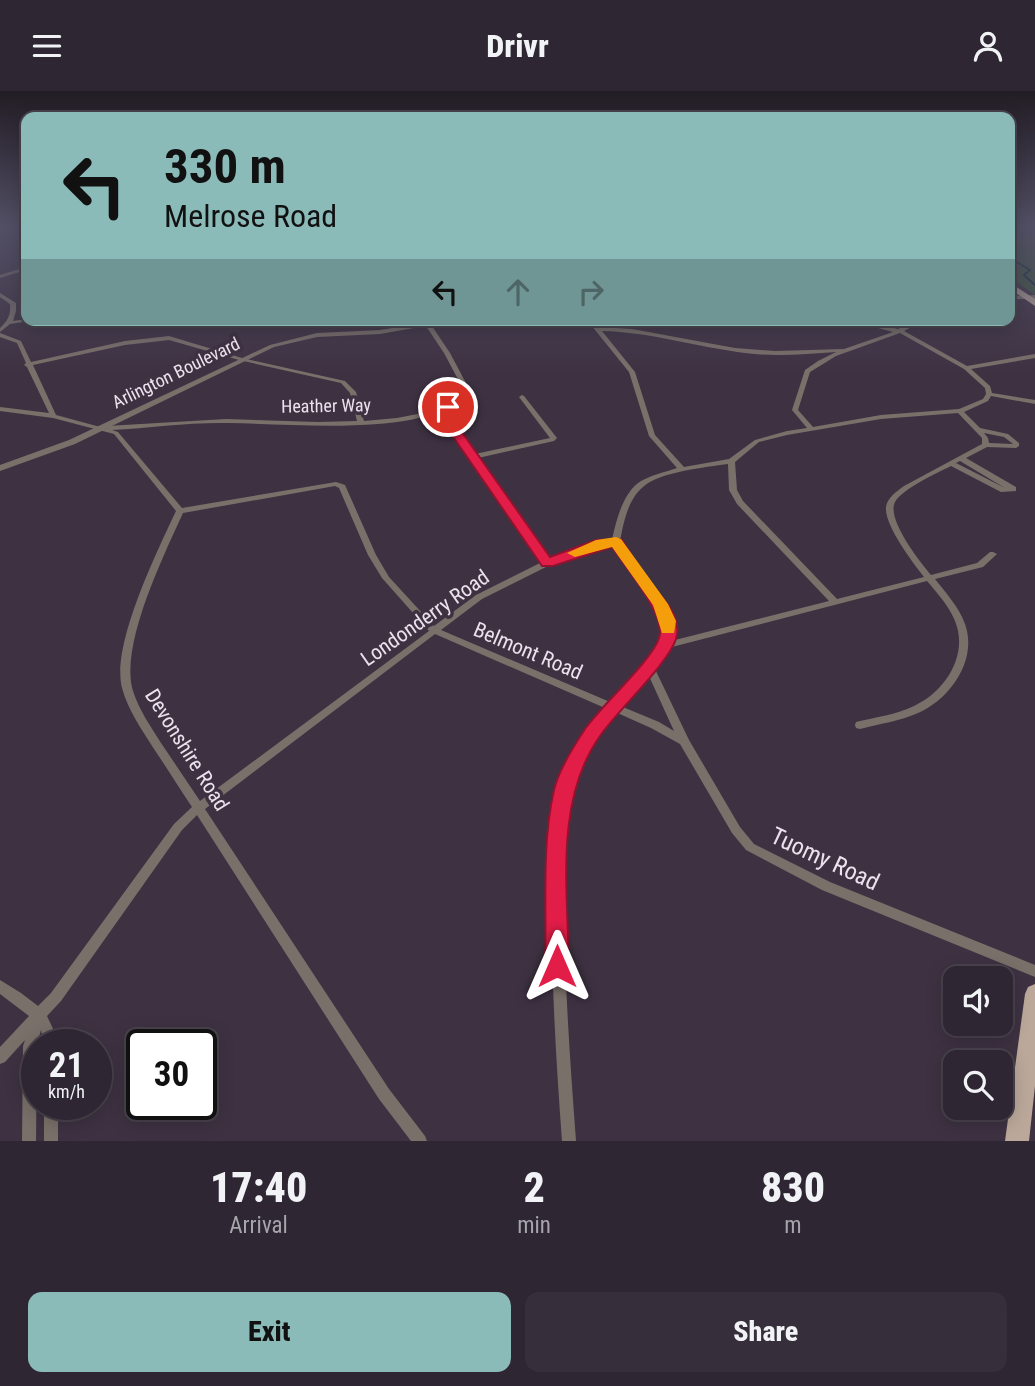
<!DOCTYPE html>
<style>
:root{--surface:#2e2632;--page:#362e3a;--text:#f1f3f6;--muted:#a7a5ac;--line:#49434d;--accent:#8bbbb9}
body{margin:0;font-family:"Roboto Condensed",sans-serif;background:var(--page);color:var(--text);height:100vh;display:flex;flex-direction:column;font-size:26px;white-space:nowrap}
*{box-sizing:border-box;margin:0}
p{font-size:23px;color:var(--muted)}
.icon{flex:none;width:38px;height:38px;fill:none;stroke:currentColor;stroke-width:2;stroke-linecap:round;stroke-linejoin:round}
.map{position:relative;height:1050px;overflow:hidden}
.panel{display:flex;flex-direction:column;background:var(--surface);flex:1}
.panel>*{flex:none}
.top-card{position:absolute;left:21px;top:21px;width:994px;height:214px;border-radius:14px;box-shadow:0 4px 18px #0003,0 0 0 2px var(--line);background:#8bbbb9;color:#111;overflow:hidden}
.buttons{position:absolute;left:943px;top:875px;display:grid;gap:14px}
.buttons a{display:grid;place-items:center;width:70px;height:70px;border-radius:14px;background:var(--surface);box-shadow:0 4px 18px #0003,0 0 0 2px var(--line);font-size:35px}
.speed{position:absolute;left:21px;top:938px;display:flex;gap:14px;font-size:35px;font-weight:700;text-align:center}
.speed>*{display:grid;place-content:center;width:91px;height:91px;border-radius:50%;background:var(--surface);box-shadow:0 4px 18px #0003,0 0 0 2px var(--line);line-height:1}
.speed small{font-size:18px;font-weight:400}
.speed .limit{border:4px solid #111;border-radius:10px;background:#fff;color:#111}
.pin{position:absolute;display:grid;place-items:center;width:60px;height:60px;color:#fff;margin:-30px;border:4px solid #fff;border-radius:50%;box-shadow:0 2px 7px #0007}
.me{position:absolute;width:77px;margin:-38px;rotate:0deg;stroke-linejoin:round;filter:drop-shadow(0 0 5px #0008)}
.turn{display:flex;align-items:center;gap:24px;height:147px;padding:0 28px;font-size:32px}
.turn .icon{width:91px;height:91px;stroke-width:2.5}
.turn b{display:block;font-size:49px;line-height:60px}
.lanes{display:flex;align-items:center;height:66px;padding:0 28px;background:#0003;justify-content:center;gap:35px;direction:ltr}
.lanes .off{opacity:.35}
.eta{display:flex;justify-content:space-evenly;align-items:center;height:119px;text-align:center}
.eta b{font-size:42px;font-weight:800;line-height:49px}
.button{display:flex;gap:14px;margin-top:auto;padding:14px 28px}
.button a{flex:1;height:80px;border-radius:14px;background:var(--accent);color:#111;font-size:28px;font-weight:800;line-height:80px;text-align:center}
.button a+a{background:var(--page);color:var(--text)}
header{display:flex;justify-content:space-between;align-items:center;height:91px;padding:0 28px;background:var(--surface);font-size:32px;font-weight:800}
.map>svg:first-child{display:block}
</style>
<header><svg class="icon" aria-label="menu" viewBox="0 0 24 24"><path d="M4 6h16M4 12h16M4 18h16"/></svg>Drivr<svg class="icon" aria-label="person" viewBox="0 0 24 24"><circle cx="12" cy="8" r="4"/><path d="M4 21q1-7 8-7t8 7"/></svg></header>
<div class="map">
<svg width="1035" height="1050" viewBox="0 0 1035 1050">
<rect width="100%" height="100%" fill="#3e3242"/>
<path fill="#3a5438" d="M1010,134H1035V204L1010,187Z"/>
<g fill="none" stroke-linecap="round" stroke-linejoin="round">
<path stroke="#03283c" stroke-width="2" d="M1010,167L1030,179L1024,184L1035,194"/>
<path fill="#7a706a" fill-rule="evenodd" d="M26,176V179L0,187V184Z
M0,202L16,212V220L13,230L26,228V229H31L30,230L10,233L0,241V237C8,230 11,223 10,213L0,206Z
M1035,204V208H1010V205Z
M422,229H428L450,262L467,294L456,312L451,315L454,334L475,363L550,347L519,306L522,304L524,305L557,347L554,350L478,367L549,469L599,450L612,449C616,430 623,401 641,390C652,384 665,381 677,377L649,345L629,281L587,229H593L599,236L632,238L735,257L775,260L844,258L893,241L849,229H860L898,238L917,229H924L904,240L967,275L1035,263V267L971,278L990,295L992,302L1035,309V313L991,305L988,310L964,321L980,337L1008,343L1019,352V355L1016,357L987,356L966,367L1016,396V400L1001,401L951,375C937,382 902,398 895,411C886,428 920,471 931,484L977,472L990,461H993L997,463L983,476L935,488C946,502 959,516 965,533C978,569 950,608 918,622C900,630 879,633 860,638L856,637L855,634L856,631C876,626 896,624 914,615C945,601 969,564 955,530C949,515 938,503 927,490L668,557L654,576L689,649L740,736L754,753L830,791L1035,874V886L822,799L746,759L732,742L680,653L651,637L613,620C598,640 584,660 575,684C561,722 564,765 564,805C564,887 570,968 576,1050H562C556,969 551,887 552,806C552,765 550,723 564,685C573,659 589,638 605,617L435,543L205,718L389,998L425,1045L427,1050H411L379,1008L197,724L182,739L61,910L47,925L56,944L58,954H44L41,939L37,954L36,1050H22L23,955L25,949L5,971L0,973V956L29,925L0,903V889L21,902L38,915L51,902L174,733L192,716C179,697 167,677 154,658C142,639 128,619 122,597C111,554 157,461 176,420L114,343L53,327L0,320V316L49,322L27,276L24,274L26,272L17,252L0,246V242L21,250L31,271L125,250L169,245L242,267L345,290L356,301L364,330L397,327L428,321L452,310L461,294L444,262ZM602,240C650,241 697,256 745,262C775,266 806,263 836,261L818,270L805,279L792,319L807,337L787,340L755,349L729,368L684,376L655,344L635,281ZM900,242L964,278L985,297L986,303L983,308L959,318L881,324L813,336L798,319L810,281L836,265ZM169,249L239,269L341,292L350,302L357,330L318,331L226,328L107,335L104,337L56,324L33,274L125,254ZM445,318L448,334L542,471L476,504L434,535L389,486L376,464L345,394L336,391L182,417L118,341L112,339C150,337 190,331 229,332C279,333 328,337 378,333C401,331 424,328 445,318ZM958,322L982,347V353L904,395C897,400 887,407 886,416C884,434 913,472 924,486L837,508L743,410L737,399L735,371L759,351L787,344L881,328ZM984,342L1004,346L1013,353L989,352L988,347ZM960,370L1005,397L956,372ZM728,373L729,399L737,413L829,510L671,550C680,518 636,477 620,451C623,433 628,408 643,396C659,381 706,376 728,373ZM335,395L339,397L368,464L382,487L429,540L200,710C187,691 174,671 161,652C151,636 139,619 133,600C119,555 164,464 183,422ZM603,454H614C628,478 667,514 664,543C663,549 660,554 658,558C648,577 625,594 610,611L441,539L482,508L550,474ZM648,583L674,640L659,631L618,614Z
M44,1013H58V1050H44Z"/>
<path fill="#7a706a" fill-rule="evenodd" d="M442,229H459L380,243L317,246L274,256L75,353L0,380V374L69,349L270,254L317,242L380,239Z"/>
<path fill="#bba89b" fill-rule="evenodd" d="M1010,192L1035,208V215L1010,198Z
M1035,893V995L1029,1050H1005L1025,903L1028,896Z"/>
</g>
<linearGradient id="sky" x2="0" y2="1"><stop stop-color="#221c24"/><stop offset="0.48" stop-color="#524f65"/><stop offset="1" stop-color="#524f65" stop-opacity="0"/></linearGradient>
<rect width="1035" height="281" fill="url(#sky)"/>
<path fill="#e11d48" stroke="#92132f" stroke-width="2" d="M448,312L454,316L457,334L550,466L596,449L621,448C631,462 640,478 651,492C663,509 683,525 676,548C668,573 617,620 600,645C554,710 568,800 569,875L565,882L557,886L549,882L545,875C547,818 541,755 554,699C559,678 573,656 585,638C601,615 653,568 659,547C667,525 625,476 612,456L553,475H542L445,334L442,316Z"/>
<path fill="#f59e0b" d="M616,446L621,448L668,513L676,530L674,542H662L653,514L612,456L575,466L567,462L596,449Z"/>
<g text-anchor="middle" stroke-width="7" stroke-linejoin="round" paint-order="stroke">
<g font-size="18" fill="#eae2ed" stroke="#3e3242">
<text transform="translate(176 282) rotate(-26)" y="6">Arlington Boulevard</text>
<text transform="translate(326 315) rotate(-1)" y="6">Heather Way</text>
</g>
<g font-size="21" fill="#eae2ed" stroke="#3e3242">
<text transform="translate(425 527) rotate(-35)" y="7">Londonderry Road</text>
<text transform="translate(528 560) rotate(23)" y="7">Belmont Road</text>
<text transform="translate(187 659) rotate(58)" y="7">Devonshire Road</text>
</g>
<g font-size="24" fill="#eae2ed" stroke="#3e3242">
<text transform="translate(825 768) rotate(25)" y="8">Tuomy Road</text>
</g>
</g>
</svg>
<div class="buttons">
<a><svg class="icon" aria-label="sound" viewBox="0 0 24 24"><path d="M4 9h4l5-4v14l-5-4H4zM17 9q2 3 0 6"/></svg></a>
<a><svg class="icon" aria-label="search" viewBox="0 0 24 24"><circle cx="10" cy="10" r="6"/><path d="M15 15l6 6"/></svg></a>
</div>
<div class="speed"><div>21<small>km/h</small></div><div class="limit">30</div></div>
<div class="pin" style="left:448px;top:316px;background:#d93025"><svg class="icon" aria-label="arrive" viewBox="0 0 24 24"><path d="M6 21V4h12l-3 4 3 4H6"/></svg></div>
<svg class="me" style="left:557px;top:875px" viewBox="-20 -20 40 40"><path d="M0-17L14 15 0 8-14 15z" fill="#e11d48" stroke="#fff" stroke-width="4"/></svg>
<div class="top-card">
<div class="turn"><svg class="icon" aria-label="left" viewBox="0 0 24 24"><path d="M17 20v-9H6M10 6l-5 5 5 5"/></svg><div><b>330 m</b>Melrose Road</div></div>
<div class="lanes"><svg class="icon" aria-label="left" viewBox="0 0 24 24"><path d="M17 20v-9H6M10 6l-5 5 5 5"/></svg><svg class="icon off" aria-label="ahead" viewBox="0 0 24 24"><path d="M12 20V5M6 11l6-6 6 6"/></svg><svg class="icon off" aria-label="right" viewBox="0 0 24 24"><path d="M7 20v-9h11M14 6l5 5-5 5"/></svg></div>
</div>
</div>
<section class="panel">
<div class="eta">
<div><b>17:40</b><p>Arrival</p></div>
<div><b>2</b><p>min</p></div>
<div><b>830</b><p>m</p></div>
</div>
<div class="button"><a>Exit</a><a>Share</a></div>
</section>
